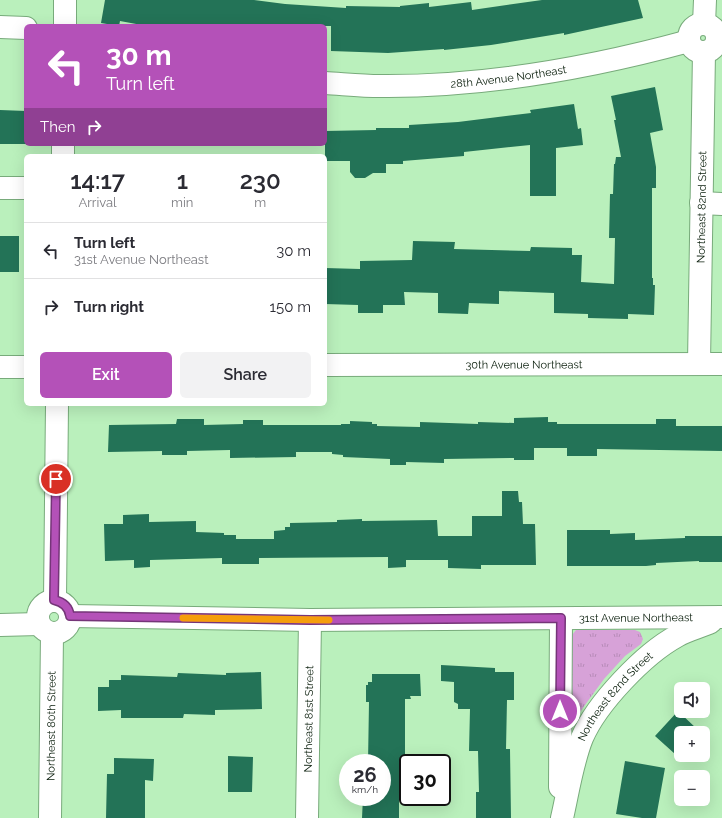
<!DOCTYPE html>
<meta charset="utf-8">
<style>
:root{--surface:#fff;--page:#f2f2f3;--text:#2b2b33;--muted:#7c7c81;--line:#e1e1e2;--accent:#b451b8}
body{margin:0;font-family:Raleway,sans-serif;background:var(--page);color:var(--text);height:100vh;display:flex;flex-direction:column;font-size:15px;white-space:nowrap}
*{box-sizing:border-box;margin:0}
p{font-size:13px;color:var(--muted)}
.icon{flex:none;width:22px;height:22px;fill:none;stroke:currentColor;stroke-width:2;stroke-linecap:round;stroke-linejoin:round}
.map{position:relative;flex:1;overflow:hidden}
.panel{position:absolute;left:24px;top:154px;width:303px;height:252px;display:flex;flex-direction:column;background:var(--surface);border-radius:6px;box-shadow:0 4px 16px #0002}
.panel>*{flex:none}
.banner{position:absolute;left:24px;top:24px;width:303px;height:122px;border-radius:6px;box-shadow:0 4px 16px #0002;background:#b451b8;color:#fff;overflow:hidden}
.buttons{position:absolute;left:674px;top:682px;display:grid;gap:8px}
.buttons a{display:grid;place-items:center;width:36px;height:36px;border-radius:6px;background:var(--surface);box-shadow:0 4px 16px #0002;font-size:20px}
.speed{position:absolute;left:339px;top:754px;display:flex;gap:8px;font-size:20px;font-weight:700;text-align:center}
.speed>*{display:grid;place-content:center;width:52px;height:52px;border-radius:50%;background:var(--surface);box-shadow:0 4px 16px #0002;line-height:1}
.speed small{font-size:10px;font-weight:400}
.speed .limit{border:2px solid #111;border-radius:6px;background:#fff;color:#111}
.pin{position:absolute;display:grid;place-items:center;width:34px;height:34px;color:#fff;margin:-17px;border:2px solid #fff;border-radius:50%;box-shadow:0 1px 4px #0007}
.me{position:absolute;width:44px;margin:-22px;rotate:0deg;stroke-linejoin:round;filter:drop-shadow(0 0 3px #0008)}
.turn{display:flex;align-items:center;gap:14px;height:84px;padding:0 16px;font-size:18px}
.turn .icon{width:52px;height:52px;stroke-width:2.5}
.turn b{display:block;font-size:28px;line-height:34px}
.then{display:flex;align-items:center;height:38px;padding:0 16px;background:#0003;gap:8px;font-size:15px}
.eta{display:flex;justify-content:space-evenly;align-items:center;height:68px;text-align:center}
.eta b{font-size:24px;font-weight:600;line-height:28px}
.action{display:flex;gap:8px;margin-top:auto;padding:8px 16px}
.action a{flex:1;height:46px;border-radius:6px;background:var(--accent);color:#fff;font-size:16px;font-weight:600;line-height:46px;text-align:center}
.action a+a{background:var(--page);color:var(--text)}
ul{padding:0;list-style:none}
li{display:flex;align-items:center;gap:12px;height:56px;padding:0 16px;border-top:1px solid var(--line)}
li div{flex:1}
li b{display:block;font-size:15px}
li em{font-style:normal}
.map>svg:first-child{display:block}
</style>
<div class="map">
<svg width="722" height="818" viewBox="0 0 722 818">
<defs>
<pattern id="park-tufts" width="24" height="20" patternUnits="userSpaceOnUse"><rect width="24" height="20" fill="#d7a2d8"/><path d="M3 7l-1-3M5 7V3M7 7l1-3M15 17l-1-3M17 17v-4M19 17l1-3" fill="none" stroke="#b78bb8"/></pattern>
</defs>
<rect width="100%" height="100%" fill="#baf0bc"/>
<path fill="url(#park-tufts)" d="M576,630H635L640,632L643,639L641,644L625,656L604,679L577,716L574,715L571,711L572,635Z"/>
<path fill="#237357" d="M105,0H254L285,4L346,8V6L400,7V6L429,3V7L471,2L472,10L542,0H638L643,18L564,35V33L491,45L444,50V49L388,53L331,51V26H147L120,21L119,26L101,23Z
M655,87L663,130L650,133L656,167V188H652V278H653V285H655L654,315L628,314V319L588,318V314L554,313V293L499,291V304L469,303L468,314L438,313V293L404,292L405,305H383V313H358V305L325,304V268L360,269V261L412,260L413,241L455,242L454,249L530,251L531,247L572,248V255H582L581,282L614,284L615,238H609L610,194H613L614,164H615L616,157H621L614,120H616L611,96Z
M574,104L578,129L581,128L583,145L556,148V196H530V145L464,152V156L403,161V164H386V173H373L365,178H355L350,172V161H325V131L376,130V128H409V125L458,122L531,113L530,110Z
M0,110L26,111V144H0Z
M0,236H19V272H0Z
M548,417V422H557V424H656V419H676V426H722V451L597,449V456H567V448H534V460H514V458L444,459V463L406,462V465H390V459L343,457V455L332,454V452H296V457L230,458V450L187,451V455H162V451L108,452L109,425L176,424L177,419H204V425L243,424V420H263V425H341V424H350V421L372,422V424H377V426L420,427V422L478,424V422L514,423V418Z
M502,491H518L519,502H522L523,524H535L536,565H481V569L448,568V560H406V567L388,568V557L259,558V564H222V558L150,560V567L134,568V560L105,561L104,524H123V515L149,514V522L196,521V532L224,533V535H236V539H274V531L285,530V527H290V523L337,522V520L362,519V521L437,520L438,536H472V516H502Z
M567,530H610V534L635,533V540L685,538V536H722V562H699V561L656,563V565L646,566H567Z
M441,665L495,668V672H514V700H507L506,749H510L511,818H476V792H479L478,751H469L470,709H458V704L454,702V682L441,681Z
M261,672L262,709L215,710V715L184,714L183,718H121V710L98,711V687H109V680H121V675L177,677L178,673L226,675V673Z
M372,674H420L421,696H410L411,699H405V760H402V765H399V818H362L363,797H382V763H368L369,702H366V685H368V682H372Z
M678,711L697,729L694,733H681V747L675,754L655,736Z
M228,756L253,757L252,792H228Z
M114,758L154,759L153,781L145,780V818H106L107,774H114Z
M625,761L665,768L656,818H642L616,814Z"/>
<g fill="none" stroke-linecap="round" stroke-linejoin="round">
<g stroke="#78ab7b" stroke-width="24">
<g id="minor">
<path d="M704,24L705,0"/>
<circle cx="703" cy="38" r="14"/>
<path d="M65,26V0"/>
<path d="M0,27L26,28"/>
<path id="s1" d="M325,83C343,84 362,86 380,86C483,87 590,68 689,41"/>
<path d="M63,156V144"/>
<path d="M0,188H26"/>
<path d="M701,203L722,204"/>
<path id="s2" d="M699,363L704,52"/>
<path id="s3" d="M325,365L722,364"/>
<path d="M0,367H26"/>
<path d="M55,600L57,404"/>
<circle cx="54" cy="617" r="16"/>
<path id="s4" d="M70,616L310,620L722,617"/>
<path d="M0,625L39,624"/>
<path d="M560,787L561,619"/>
<path id="s5" d="M50,818L52,633"/>
<path id="s6" d="M307,818L310,620"/>
<path id="s7" d="M562,818C568,792 572,763 582,738C597,703 644,654 677,636C687,630 700,627 711,622"/>
</g>
</g>
<use href="#minor" stroke="#fff" stroke-width="22"/>
</g>
<g fill="none" stroke-linecap="round" stroke-linejoin="round">
<g stroke="#753578" stroke-width="10">
<path id="route" d="M56,479L54,600C63,602 69,607 70,616L310,620L561,618L560,711"/>
</g>
<use href="#route" stroke="#b451b8" stroke-width="7"/>
<path stroke="#f59e0b" stroke-width="7" d="M183,618L329,620"/>
</g>
<g text-anchor="middle" stroke-width="4" stroke-linejoin="round" paint-order="stroke">
<g font-size="11" fill="#081c0a" stroke="#baf0bc">
<text dy="4" stroke="none"><textPath href="#s1" startOffset="184">28th Avenue Northeast</textPath></text>
<text dy="4" stroke="none"><textPath href="#s2" startOffset="156">Northeast 82nd Street</textPath></text>
<text dy="4" stroke="none"><textPath href="#s3" startOffset="199">30th Avenue Northeast</textPath></text>
<text dy="4" stroke="none"><textPath href="#s4" startOffset="566">31st Avenue Northeast</textPath></text>
<text dy="4" stroke="none"><textPath href="#s7" startOffset="136">Northeast 82nd Street</textPath></text>
<text dy="4" stroke="none"><textPath href="#s6" startOffset="99">Northeast 81st Street</textPath></text>
<text dy="4" stroke="none"><textPath href="#s5" startOffset="92">Northeast 80th Street</textPath></text>
</g>
</g>
</svg>
<div class="buttons">
<a><svg class="icon" aria-label="sound" viewBox="0 0 24 24"><path d="M4 9h4l5-4v14l-5-4H4zM17 9q2 3 0 6"/></svg></a>
<a>+</a>
<a>−</a>
</div>
<div class="speed"><div>26<small>km/h</small></div><div class="limit">30</div></div>
<div class="pin" style="left:56px;top:479px;background:#d93025"><svg class="icon" aria-label="arrive" viewBox="0 0 24 24"><path d="M6 21V4h12l-3 4 3 4H6"/></svg></div>
<svg class="me" style="left:560px;top:711px" viewBox="-20 -20 40 40"><circle r="17" fill="#b451b8" stroke="#fff" stroke-width="3"/><path d="M0-11L8 9 0 5-8 9z" fill="#fff"/></svg>
<div class="banner">
<div class="turn"><svg class="icon" aria-label="left" viewBox="0 0 24 24"><path d="M17 20v-9H6M10 6l-5 5 5 5"/></svg><div><b>30 m</b>Turn left</div></div>
<div class="then">Then<svg class="icon" aria-label="right" viewBox="0 0 24 24"><path d="M7 20v-9h11M14 6l5 5-5 5"/></svg></div>
</div>
<section class="panel">
<div class="eta">
<div><b>14:17</b><p>Arrival</p></div>
<div><b>1</b><p>min</p></div>
<div><b>230</b><p>m</p></div>
</div>
<ul>
<li><svg class="icon" aria-label="left" viewBox="0 0 24 24"><path d="M17 20v-9H6M10 6l-5 5 5 5"/></svg><div><b>Turn left</b><p>31st Avenue Northeast</p></div><em>30 m</em></li>
<li><svg class="icon" aria-label="right" viewBox="0 0 24 24"><path d="M7 20v-9h11M14 6l5 5-5 5"/></svg><div><b>Turn right</b></div><em>150 m</em></li>
</ul>
<div class="action"><a>Exit</a><a>Share</a></div>
</section>
</div>
